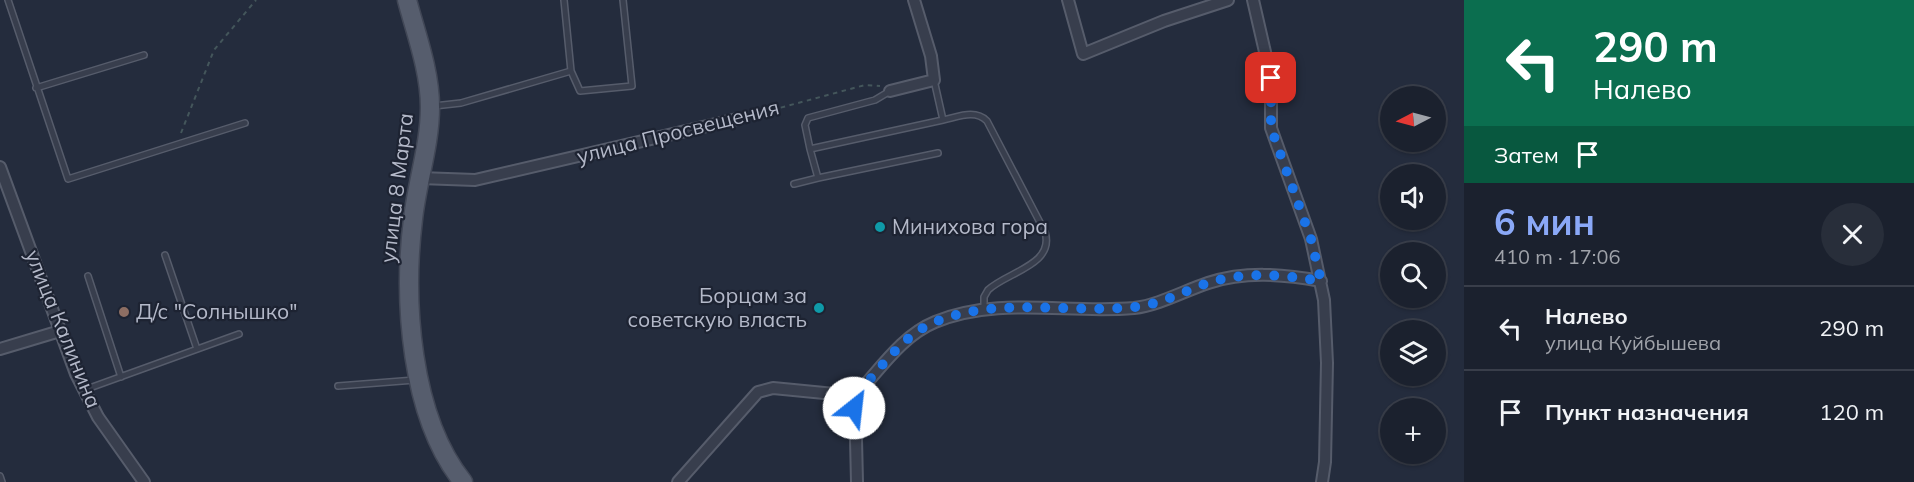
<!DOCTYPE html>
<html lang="ru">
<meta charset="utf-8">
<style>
:root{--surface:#1b212e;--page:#282e3a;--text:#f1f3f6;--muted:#a0a3aa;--line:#393e4a;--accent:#8aa8f7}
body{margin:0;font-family:Mulish,sans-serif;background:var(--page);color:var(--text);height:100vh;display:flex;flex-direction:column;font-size:22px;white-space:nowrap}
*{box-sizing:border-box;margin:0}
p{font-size:20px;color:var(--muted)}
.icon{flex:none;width:33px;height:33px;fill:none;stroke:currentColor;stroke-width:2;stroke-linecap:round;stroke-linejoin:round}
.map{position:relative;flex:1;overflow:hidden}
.drawer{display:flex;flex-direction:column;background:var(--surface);width:450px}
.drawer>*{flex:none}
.guide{background:#0b6e4f;color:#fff;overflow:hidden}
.needle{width:39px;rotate:264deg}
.controls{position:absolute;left:1380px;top:86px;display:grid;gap:12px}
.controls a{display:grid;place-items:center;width:66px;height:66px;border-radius:50%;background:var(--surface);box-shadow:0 2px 4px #0004,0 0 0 2px var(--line);font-size:30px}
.pin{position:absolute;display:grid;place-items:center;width:51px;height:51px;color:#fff;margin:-26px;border-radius:12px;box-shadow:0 3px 9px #0006}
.me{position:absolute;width:66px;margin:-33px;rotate:29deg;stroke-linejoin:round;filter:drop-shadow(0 0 4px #0008)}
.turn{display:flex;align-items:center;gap:21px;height:126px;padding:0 30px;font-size:27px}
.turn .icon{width:78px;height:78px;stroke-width:2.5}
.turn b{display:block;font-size:42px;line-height:51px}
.then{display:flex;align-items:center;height:57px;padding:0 30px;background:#0003;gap:12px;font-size:22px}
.round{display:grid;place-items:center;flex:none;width:63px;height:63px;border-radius:32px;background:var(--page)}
.head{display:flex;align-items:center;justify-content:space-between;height:102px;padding:0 30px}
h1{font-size:36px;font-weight:700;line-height:45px;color:var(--accent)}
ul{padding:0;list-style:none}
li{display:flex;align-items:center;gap:18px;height:84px;padding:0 30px;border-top:2px solid var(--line)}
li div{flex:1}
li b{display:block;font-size:22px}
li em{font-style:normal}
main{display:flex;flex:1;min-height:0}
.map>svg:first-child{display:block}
</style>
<main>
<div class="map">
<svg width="1464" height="482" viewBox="0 0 1464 482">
<rect width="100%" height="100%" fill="#242c3d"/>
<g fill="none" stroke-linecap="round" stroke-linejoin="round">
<g stroke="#565c6b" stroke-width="8">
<path id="service" d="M8,0L68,179L245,123
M571,71L580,91L632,86L623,0
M934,80L943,120C958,117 975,109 987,121L1045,232C1055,265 1007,272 988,290L984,297V309
M36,88L144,55
M434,106L461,103L571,71L564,0
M810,149L805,125L808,118L875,100L890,91
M938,153L818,178L810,149L943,120
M794,184L818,178
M165,255L197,349
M88,276L121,377
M338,386L415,380
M84,390L239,334
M0,476L2,482"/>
</g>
<g stroke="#565c6b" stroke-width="14">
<path id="minor" d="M1068,0L1083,54L1164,21L1228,0
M1253,0L1271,78V128L1311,239L1324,300L1327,363L1325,462L1322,482
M890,91L934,80L931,56L914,0
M0,167L76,374L98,417L144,482
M420,178L475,180L737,119
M0,349L60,331
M855,396C879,371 901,336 935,322C998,296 1068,314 1134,308C1159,305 1184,291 1208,283C1245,271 1282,274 1321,281
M855,396L857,482
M678,482L758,392L773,388L855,396"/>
</g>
<g stroke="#414756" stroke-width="21">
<path id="primary" d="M407,0C416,34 430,71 430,107C430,145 417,182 413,219C403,300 410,416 463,482"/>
</g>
<path stroke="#44565b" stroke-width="2" stroke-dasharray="4.5 4.5" stroke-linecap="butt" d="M746,117L865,85L880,86
M181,133L214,50L256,0"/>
<use href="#service" stroke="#383e4d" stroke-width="5"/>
<use href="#minor" stroke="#383e4d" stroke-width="10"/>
<use href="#primary" stroke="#565d6d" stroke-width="18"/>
</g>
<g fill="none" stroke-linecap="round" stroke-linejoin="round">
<path stroke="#1a73e8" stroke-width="10" stroke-dasharray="0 18" d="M854,408L855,396C879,371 901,336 935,322C998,296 1068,314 1134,307C1160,305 1184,291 1208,283C1245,271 1282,275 1321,281L1311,239L1271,128V78"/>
</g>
<g fill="#0f9aa8" stroke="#1d2332" stroke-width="2">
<circle cx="880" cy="227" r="6"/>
<circle cx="819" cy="308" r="6"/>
</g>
<circle fill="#8d6e63" stroke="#1d2332" stroke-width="2" cx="124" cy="312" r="6"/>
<g text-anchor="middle" stroke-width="4.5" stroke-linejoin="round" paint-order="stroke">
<g font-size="21" fill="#b4b9c9" stroke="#1d2332">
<text transform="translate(678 132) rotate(-14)" y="7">улица Просвещения</text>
<text transform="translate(397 188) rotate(-83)" y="7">улица 8 Марта</text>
<text transform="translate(63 329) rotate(68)" y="7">улица Калинина</text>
</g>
<g font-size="21" fill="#b4b9c9" stroke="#1d2332" text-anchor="start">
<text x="892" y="234">Минихова гора</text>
<text x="807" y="303" text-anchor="end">Борцам за<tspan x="807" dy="24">советскую власть</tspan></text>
<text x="136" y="319">Д/с "Солнышко"</text>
</g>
</g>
</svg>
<div class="controls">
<a><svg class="needle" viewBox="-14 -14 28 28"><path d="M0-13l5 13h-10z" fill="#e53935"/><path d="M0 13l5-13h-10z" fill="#a0a3aa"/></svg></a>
<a><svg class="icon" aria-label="sound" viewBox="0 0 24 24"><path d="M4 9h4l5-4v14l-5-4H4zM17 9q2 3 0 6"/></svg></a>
<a><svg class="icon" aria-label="search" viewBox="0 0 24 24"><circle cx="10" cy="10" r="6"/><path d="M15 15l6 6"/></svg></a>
<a><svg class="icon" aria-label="layers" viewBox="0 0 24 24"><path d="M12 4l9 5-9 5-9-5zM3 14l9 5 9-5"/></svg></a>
<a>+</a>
</div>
<div class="pin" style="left:1271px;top:78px;background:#d93025"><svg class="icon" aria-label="arrive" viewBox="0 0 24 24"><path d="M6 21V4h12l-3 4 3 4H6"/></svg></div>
<svg class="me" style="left:854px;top:408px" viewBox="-20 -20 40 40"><circle r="19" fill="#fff"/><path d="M0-13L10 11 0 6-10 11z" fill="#1a73e8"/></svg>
</div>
<section class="drawer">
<div class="guide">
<div class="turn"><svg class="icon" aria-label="left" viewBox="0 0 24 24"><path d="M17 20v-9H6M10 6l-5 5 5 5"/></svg><div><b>290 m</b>Налево</div></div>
<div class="then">Затем<svg class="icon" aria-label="arrive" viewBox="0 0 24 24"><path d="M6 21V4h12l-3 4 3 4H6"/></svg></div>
</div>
<div class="head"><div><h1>6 мин</h1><p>410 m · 17:06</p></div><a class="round"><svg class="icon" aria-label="close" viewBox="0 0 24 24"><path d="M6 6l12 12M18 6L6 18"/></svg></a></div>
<ul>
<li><svg class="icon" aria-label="left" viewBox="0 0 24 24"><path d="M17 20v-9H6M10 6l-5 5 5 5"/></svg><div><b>Налево</b><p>улица Куйбышева</p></div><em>290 m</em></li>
<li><svg class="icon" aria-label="arrive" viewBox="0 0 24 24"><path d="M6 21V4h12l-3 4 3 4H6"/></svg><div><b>Пункт назначения</b></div><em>120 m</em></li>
</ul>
</section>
</main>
